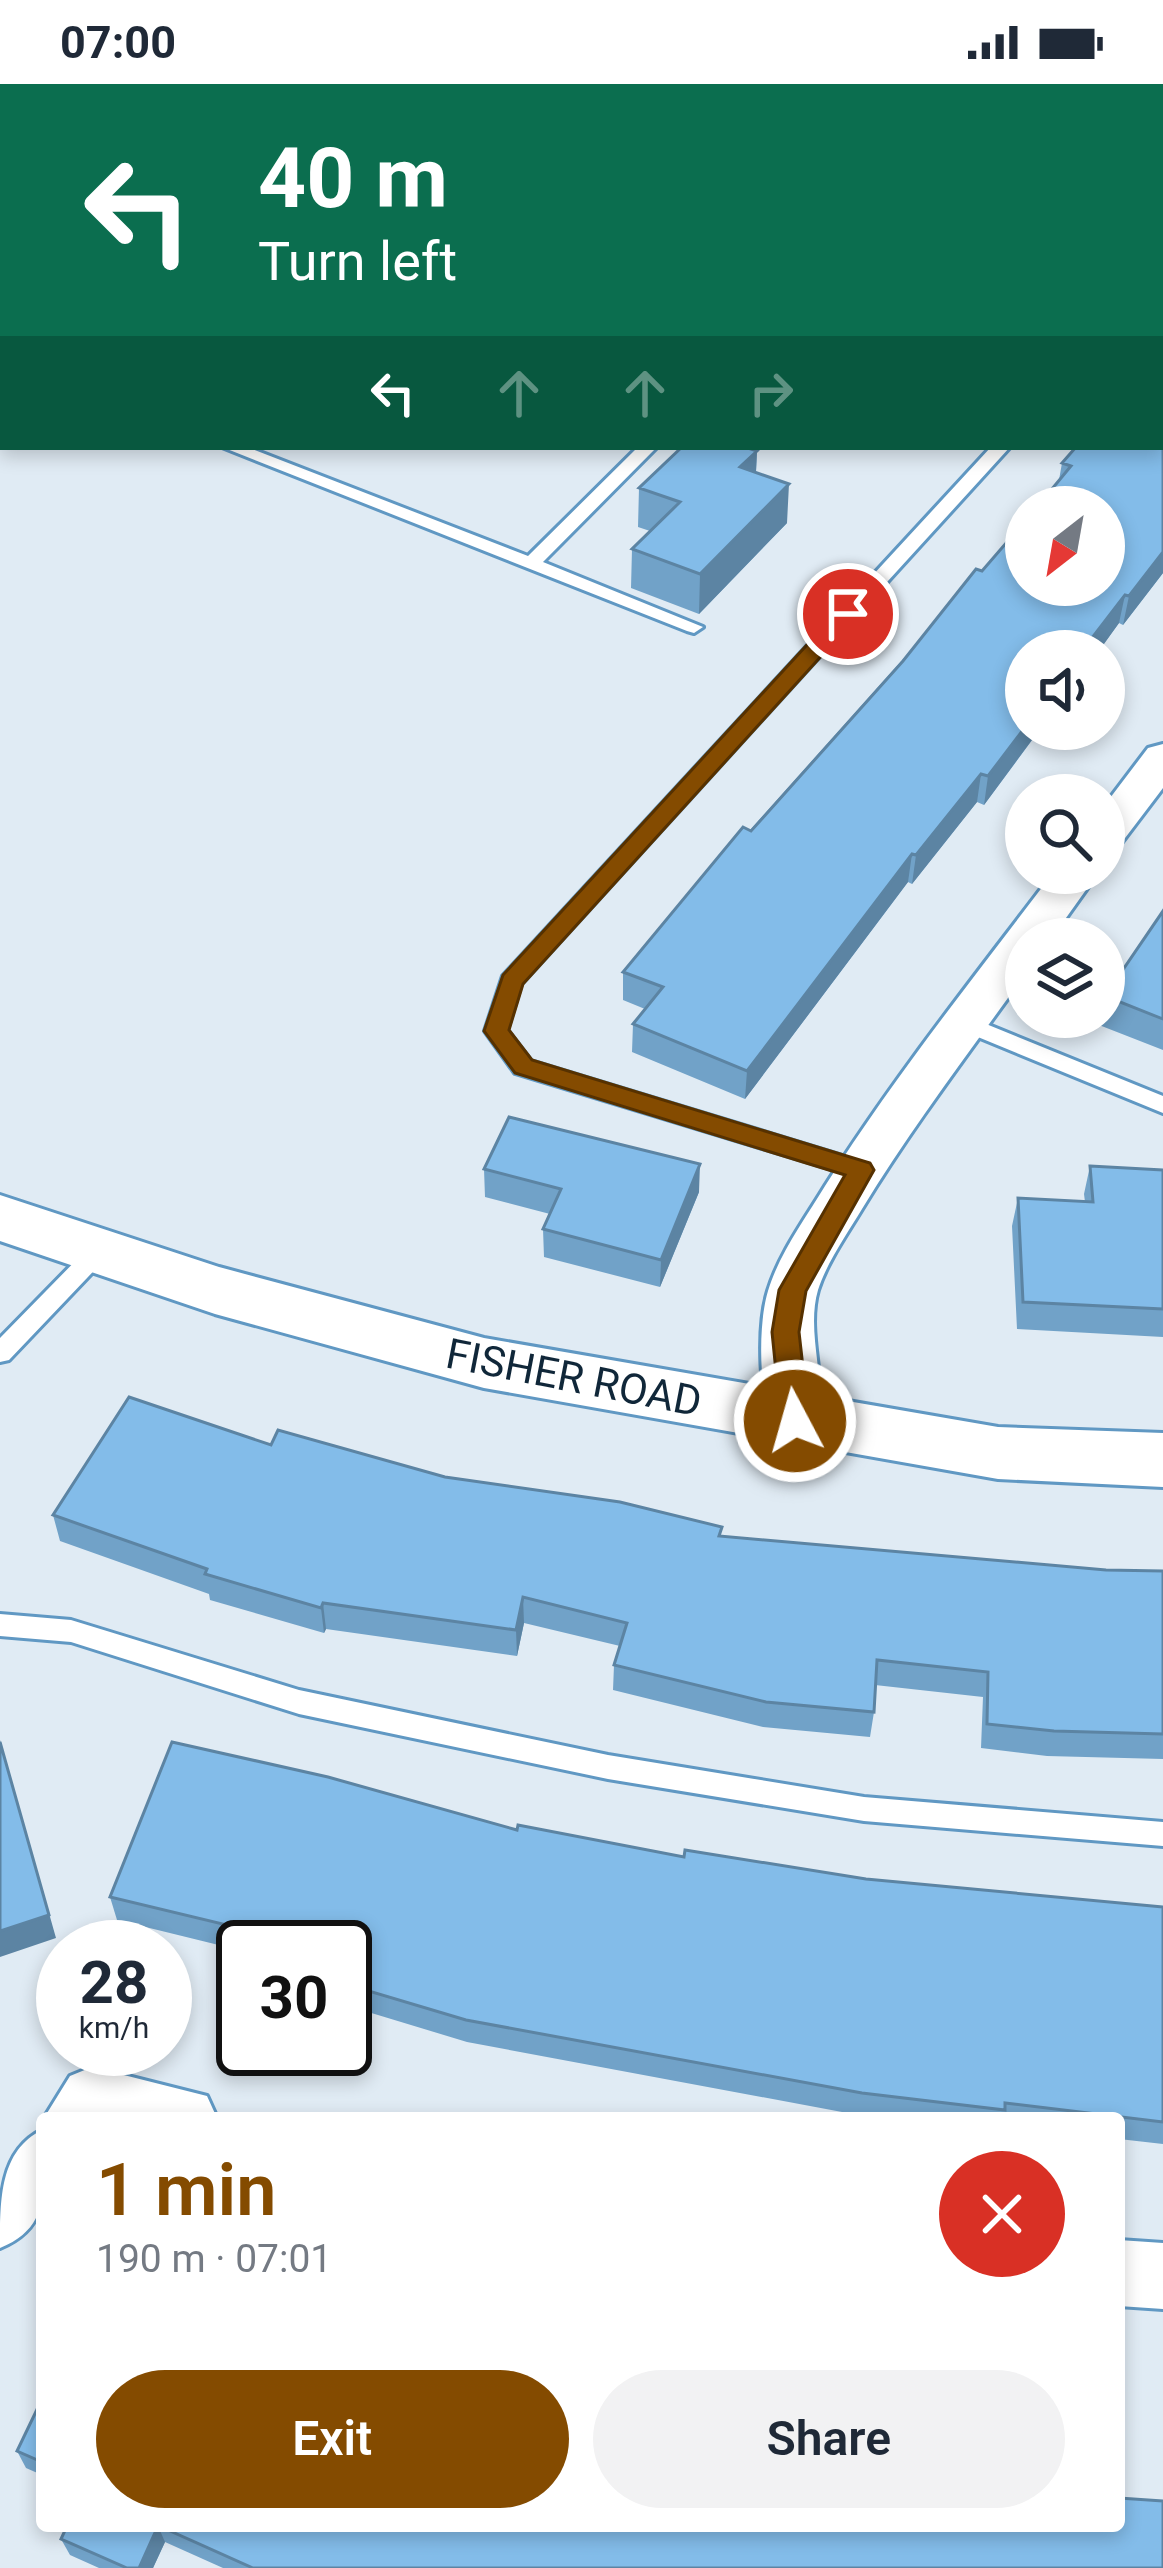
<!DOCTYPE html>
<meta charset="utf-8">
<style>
:root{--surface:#fff;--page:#f2f2f3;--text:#1f2937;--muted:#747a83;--accent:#844b00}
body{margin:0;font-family:Roboto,sans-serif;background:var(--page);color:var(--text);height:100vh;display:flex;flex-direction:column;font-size:45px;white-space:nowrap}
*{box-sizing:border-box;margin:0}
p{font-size:39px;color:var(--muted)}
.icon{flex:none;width:66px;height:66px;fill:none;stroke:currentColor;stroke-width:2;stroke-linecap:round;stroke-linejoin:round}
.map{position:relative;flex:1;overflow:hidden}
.sheet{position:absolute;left:36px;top:2028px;width:1089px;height:420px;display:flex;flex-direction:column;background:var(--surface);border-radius:12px;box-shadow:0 6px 18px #0003}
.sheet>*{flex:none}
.guide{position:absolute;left:0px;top:0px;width:1164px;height:366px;box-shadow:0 6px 18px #0003;background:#0b6e4f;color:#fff;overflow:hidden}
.needle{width:78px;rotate:211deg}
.controls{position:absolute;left:1005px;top:402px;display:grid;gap:24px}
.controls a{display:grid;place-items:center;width:120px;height:120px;border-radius:50%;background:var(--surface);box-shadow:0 6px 18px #0003;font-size:60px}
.speed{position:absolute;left:36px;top:1836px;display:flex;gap:24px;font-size:60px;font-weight:700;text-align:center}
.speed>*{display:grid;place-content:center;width:156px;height:156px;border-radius:50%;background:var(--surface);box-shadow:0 6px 18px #0003;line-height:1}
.speed small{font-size:30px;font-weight:400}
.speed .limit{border:6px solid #111;border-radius:18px;background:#fff;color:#111}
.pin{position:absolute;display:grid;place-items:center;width:102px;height:102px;color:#fff;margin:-51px;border:6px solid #fff;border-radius:50%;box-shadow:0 3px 12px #0007}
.me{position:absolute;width:132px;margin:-66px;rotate:354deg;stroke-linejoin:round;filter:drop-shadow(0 0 9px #0008)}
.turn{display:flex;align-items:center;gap:42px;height:252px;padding:0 60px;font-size:54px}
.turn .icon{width:156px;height:156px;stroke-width:2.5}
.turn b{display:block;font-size:84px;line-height:102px}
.lanes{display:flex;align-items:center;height:114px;padding:0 60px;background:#0003;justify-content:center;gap:60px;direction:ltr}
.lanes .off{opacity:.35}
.round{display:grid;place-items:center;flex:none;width:126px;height:126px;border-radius:63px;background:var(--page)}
.overview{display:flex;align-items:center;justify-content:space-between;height:204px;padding:0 60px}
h1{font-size:72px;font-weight:600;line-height:90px;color:var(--accent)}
.cta{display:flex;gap:24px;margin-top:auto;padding:24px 60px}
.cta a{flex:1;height:138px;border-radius:72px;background:var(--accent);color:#fff;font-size:48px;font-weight:600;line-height:138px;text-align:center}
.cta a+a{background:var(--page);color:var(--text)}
.status{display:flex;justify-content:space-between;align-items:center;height:84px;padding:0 60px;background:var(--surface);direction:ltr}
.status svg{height:33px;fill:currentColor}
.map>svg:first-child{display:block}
</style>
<div class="status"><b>07:00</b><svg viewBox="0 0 49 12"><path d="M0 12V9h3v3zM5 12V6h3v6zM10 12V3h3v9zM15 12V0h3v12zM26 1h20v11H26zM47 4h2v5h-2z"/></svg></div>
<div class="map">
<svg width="1163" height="2484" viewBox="0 0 1163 2484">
<rect width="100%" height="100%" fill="#e0ebf4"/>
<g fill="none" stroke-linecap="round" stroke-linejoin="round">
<g stroke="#6098c3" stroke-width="6">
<path id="service" d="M744,0H762L764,3H746Z
M1163,181V192L1161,193V182Z
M222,363H247L528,472L638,363H657L543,478L703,543L694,549L687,547Z
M991,363H1010L521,900L507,946L531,977L869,1080L872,1086L869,1092L861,1094L515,989L485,947L503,892Z
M964,931L1163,1012V1029L956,944L953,939L956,934Z
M99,1158L111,1167L107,1173L9,1276L0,1278V1254L91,1161Z
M0,1530L71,1536L299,1606L608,1671L864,1713L1163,1738V1762L864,1737L608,1695L299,1630L71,1558L0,1552Z"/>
</g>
<g stroke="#6098c3" stroke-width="6">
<path id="minor" d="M1163,660V704L1119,762L1104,766V722L1148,664Z
M1053,789H1098L1051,855H1026V889C970,967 912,1043 862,1125C847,1150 827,1178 818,1206C804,1253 833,1314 814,1352L795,1358L776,1352C759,1319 757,1243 768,1207C779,1170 805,1135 825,1102C894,993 975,892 1053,789Z
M92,1983L207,2012L217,2034H44L70,1992Z
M42,2046C42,2097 56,2141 0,2164C0,2114 0,2067 42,2046Z
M1119,2156L1163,2159V2225L1119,2222Z"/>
</g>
<g stroke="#6098c3" stroke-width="6">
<path id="tertiary" d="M0,1111L219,1183L484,1254L998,1343L1163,1349V1403L998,1395L484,1304L215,1230L0,1157Z"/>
</g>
<g stroke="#6098c3" stroke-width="6">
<path id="primary" d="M3,183V212L0,213V184Z
M3,272V302L0,303V273Z"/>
</g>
<use href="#service" fill="#fff" fill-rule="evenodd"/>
<use href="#minor" fill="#fff" fill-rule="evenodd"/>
<use href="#tertiary" fill="#fff" fill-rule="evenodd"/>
<use href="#primary" fill="#fff" fill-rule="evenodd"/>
</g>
<path fill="#71a2c8" d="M1163,282V489L1123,541L1119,539L984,721L977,718L912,800L908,798L745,1015L632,968L633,940L645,925L623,916V888L982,487L1059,396L1062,379L1161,363Z
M757,367L756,389L787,439L699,530L631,504L632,465L650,447L638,443L639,404Z
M1163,827V966L1099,941L1101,933H1104L1105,912Z
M1090,1082L1163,1086V1253L1017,1245L1012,1142L1018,1114L1085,1118L1084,1110Z
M484,1085L699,1108L660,1203L544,1173L543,1145L550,1130L485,1113Z
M271,1361L445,1393L721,1452L1106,1486L1163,1487V1675L1047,1672L981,1664L983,1613L875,1601L874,1628L870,1653L763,1643L613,1606L614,1581L620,1562L524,1539L517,1572L326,1545L324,1549L210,1516L209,1510L60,1457L53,1431Z
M517,1746L684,1773L866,1795L1163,1823V2060L1119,2055V2034H885L858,2031L467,1958L345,1921V1863H243V1867L117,1836L110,1813Z
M42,2315V2391L26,2384L17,2367Z
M67,2442H1119L1163,2484H223L165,2458L153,2484H99L70,2471L61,2455Z"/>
<path fill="#5c84a3" d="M757,367L755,406L740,383Z
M789,400L787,439L699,530L700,490Z
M1163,468V489L1123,541L1129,512Z
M1125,511L1119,539L1099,567H1082Z
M1026,642V645H1040L984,721L988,692Z
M981,690L977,718L912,800L916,771Z
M912,770L908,798L745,1015L747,987Z
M700,1080L699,1108L660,1203L661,1176Z
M523,1513L524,1539L517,1572L516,1546Z
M323,1519L326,1545L324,1549L321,1524Z
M0,1656L56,1854L0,1873Z
M158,2442L165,2458L153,2484H139Z"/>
<path fill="#83bce9" stroke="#5c84a3" stroke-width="3" d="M1163,282V468L1129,512L1125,511L1082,567H1026V642L988,692L981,690L916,771L912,770L747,987L633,940L663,903L623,888L743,743L751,747L903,577L976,485L982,487L1026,436V501H1104V423H1037L1071,382L1062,379L1076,363H1161V284Z
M682,363H745L757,367L740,383L789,400L700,490L632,465L680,418L639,404Z
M1163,827V935L1105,912Z
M509,1033L700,1080L661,1176L543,1145L561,1105L484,1085Z
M1090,1082L1163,1086V1225L1023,1218L1018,1114L1093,1118Z
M129,1313L271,1361L278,1346L445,1393L620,1418L722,1443L719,1452L1106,1486L1163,1487V1650L1054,1647L987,1640L988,1588L877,1576L874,1628L766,1618L614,1581L627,1539L523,1513L516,1546L323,1519L321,1524L205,1490L207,1485L53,1431Z
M0,1658L49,1831L0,1847Z
M172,1658L328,1693L517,1746L518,1741L684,1773L685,1766L866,1795L1163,1823V2038L1005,2019V2026L862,2009L466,1936L345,1900V1863H282L285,1855L110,1813Z
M42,2315V2378L17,2367Z
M1119,2414L1163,2417V2484H253L159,2442H1119Z
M67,2442H158L139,2484H127L61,2455Z"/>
<path fill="#844b00" stroke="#563100" stroke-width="3" d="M848,524L855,525V535L523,900L509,946L532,976L870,1079L874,1086L806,1207L799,1248L809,1337L805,1345H785L781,1337L772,1248L779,1206L845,1091L515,989L484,947L503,891L840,525Z"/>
<g text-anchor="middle" stroke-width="9" stroke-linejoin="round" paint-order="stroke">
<g font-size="42" fill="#102739" stroke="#fff">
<text transform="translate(574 1293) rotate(11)" y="15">FISHER ROAD</text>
</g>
</g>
</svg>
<div class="controls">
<a><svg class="needle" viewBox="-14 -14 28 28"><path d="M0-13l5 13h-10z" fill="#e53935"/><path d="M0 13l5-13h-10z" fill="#747a83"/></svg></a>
<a><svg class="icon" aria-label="sound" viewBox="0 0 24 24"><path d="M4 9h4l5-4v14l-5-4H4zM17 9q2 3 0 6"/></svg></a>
<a><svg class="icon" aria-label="search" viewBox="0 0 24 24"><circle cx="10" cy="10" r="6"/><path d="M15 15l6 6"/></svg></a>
<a><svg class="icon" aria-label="layers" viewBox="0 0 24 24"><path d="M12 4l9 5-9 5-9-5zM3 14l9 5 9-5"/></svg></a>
</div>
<div class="speed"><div>28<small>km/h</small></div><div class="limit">30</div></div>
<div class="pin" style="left:848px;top:530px;background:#d93025"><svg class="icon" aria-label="arrive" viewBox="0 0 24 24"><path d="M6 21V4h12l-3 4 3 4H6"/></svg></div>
<svg class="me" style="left:795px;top:1337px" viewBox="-20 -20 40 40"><circle r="17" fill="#844b00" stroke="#fff" stroke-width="3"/><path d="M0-11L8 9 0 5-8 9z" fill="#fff"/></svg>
<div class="guide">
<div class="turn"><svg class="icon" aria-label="left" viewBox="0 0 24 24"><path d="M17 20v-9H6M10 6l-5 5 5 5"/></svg><div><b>40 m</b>Turn left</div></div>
<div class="lanes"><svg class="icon" aria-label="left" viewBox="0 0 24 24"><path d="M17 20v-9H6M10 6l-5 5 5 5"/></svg><svg class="icon off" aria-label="ahead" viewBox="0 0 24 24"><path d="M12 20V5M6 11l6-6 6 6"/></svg><svg class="icon off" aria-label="ahead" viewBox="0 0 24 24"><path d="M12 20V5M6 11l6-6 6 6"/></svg><svg class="icon off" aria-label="right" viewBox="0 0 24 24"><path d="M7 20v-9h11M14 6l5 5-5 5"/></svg></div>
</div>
<section class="sheet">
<div class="overview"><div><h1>1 min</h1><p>190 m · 07:01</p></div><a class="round" style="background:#d93025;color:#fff"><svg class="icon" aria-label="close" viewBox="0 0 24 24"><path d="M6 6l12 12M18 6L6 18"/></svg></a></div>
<div class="cta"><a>Exit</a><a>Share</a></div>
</section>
</div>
